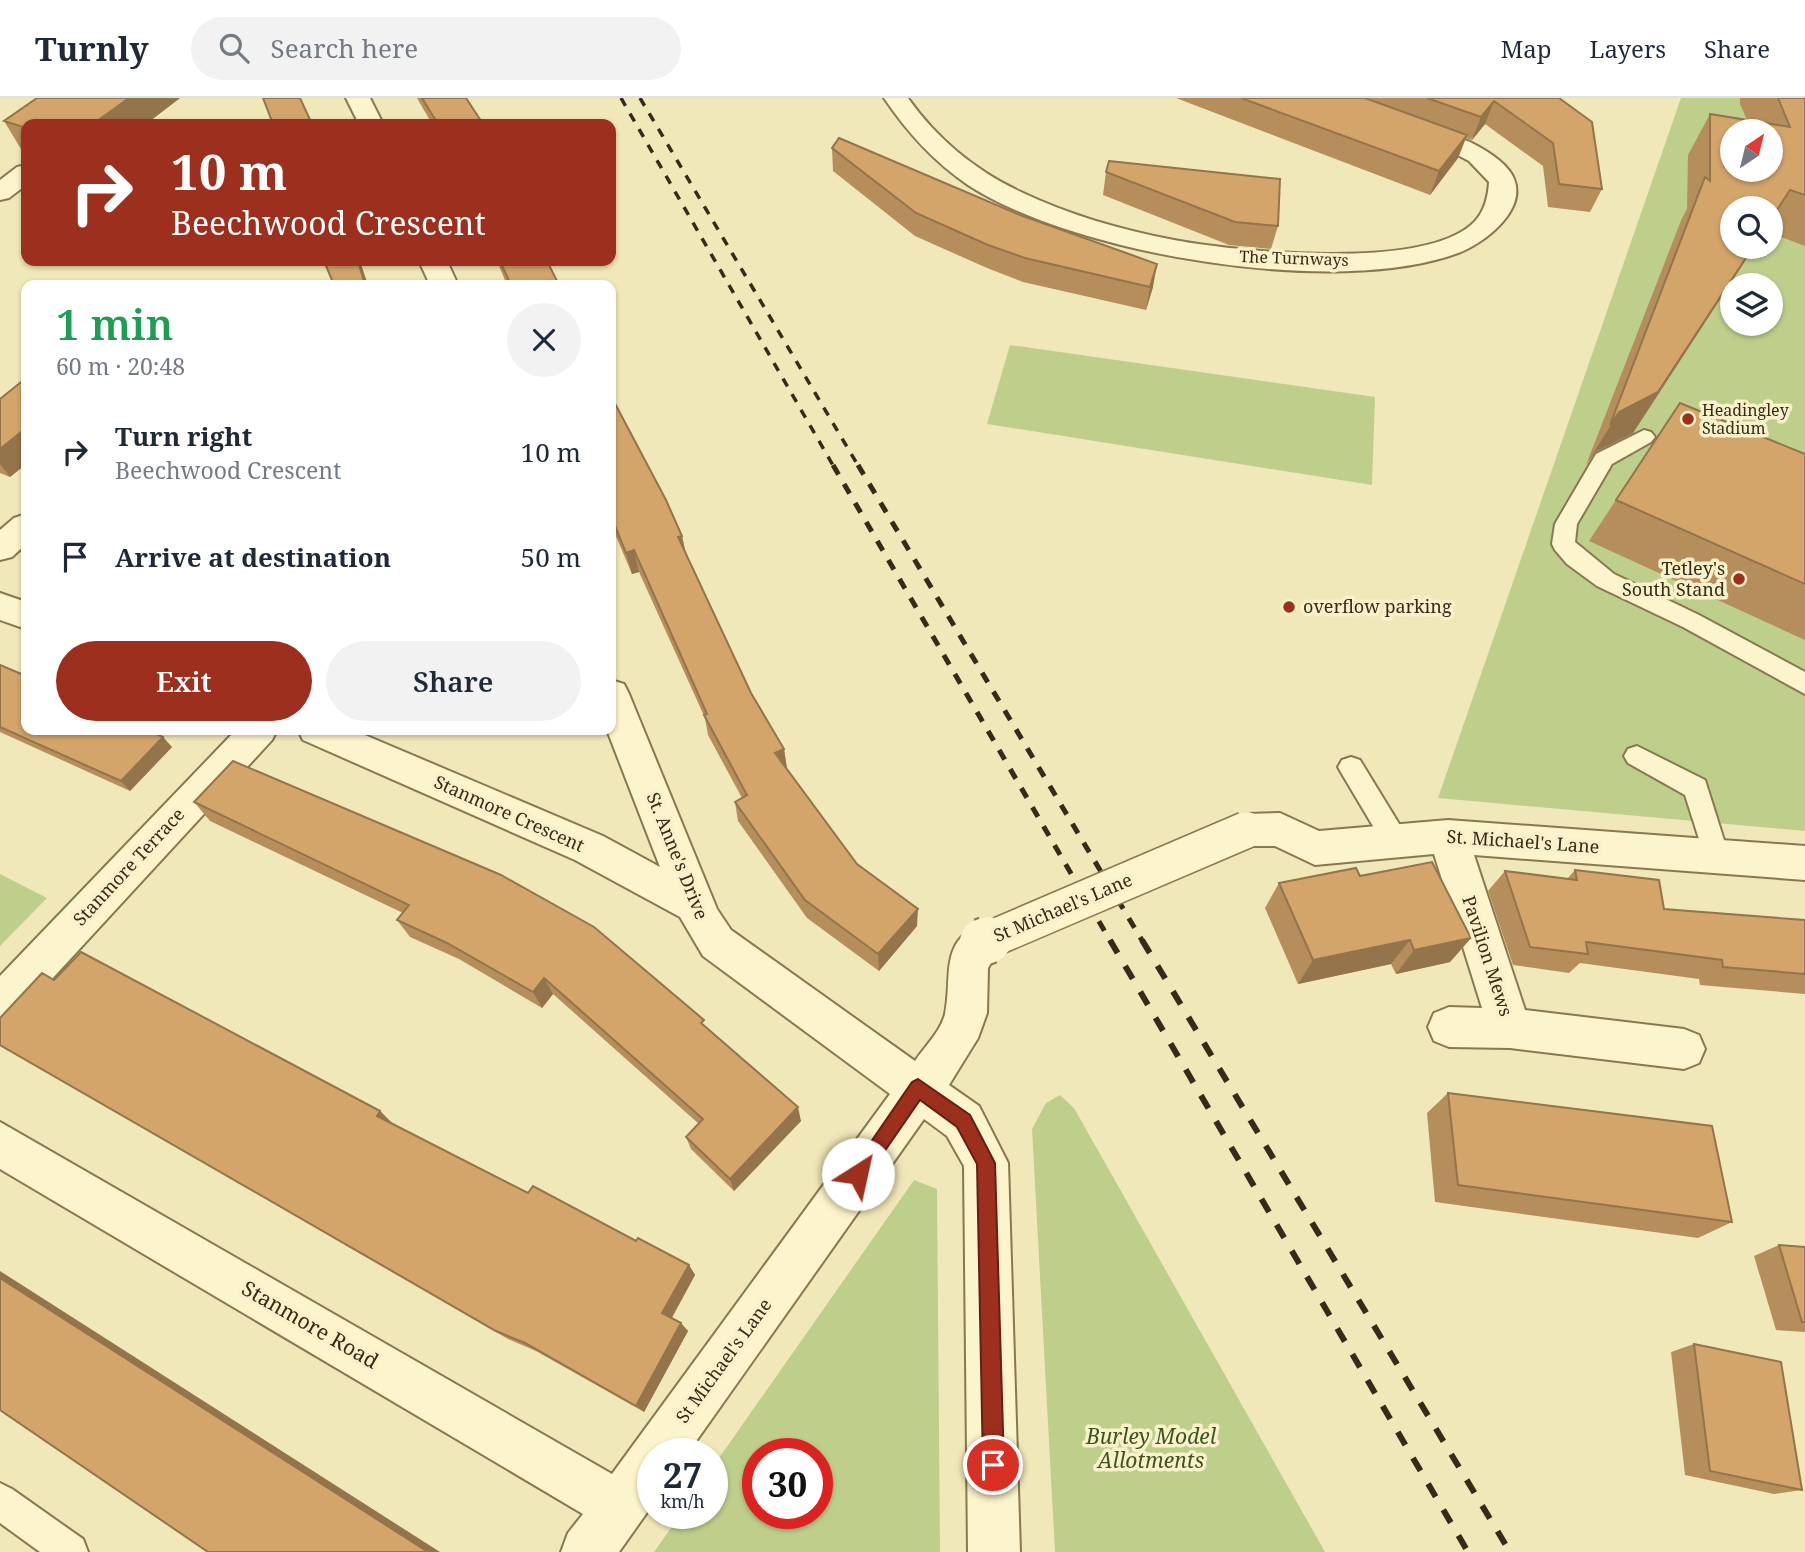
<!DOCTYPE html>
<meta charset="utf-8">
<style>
:root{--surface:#fff;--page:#f2f2f3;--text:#1f2937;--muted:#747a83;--line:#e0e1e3;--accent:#9c2f1d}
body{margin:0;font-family:"Noto Serif",serif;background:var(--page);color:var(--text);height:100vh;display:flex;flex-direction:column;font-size:26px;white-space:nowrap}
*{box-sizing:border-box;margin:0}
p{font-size:23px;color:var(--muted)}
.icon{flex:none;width:38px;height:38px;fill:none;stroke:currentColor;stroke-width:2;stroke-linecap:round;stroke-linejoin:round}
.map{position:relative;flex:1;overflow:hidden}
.sheet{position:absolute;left:21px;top:182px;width:595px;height:455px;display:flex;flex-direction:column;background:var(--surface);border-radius:14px;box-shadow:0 2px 5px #0004}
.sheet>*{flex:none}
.guide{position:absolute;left:21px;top:21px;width:595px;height:147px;border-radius:14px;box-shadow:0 2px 5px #0004;background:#9c2f1d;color:#fff;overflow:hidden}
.needle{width:46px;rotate:35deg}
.fabs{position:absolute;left:1720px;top:21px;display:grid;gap:14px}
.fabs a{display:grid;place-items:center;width:63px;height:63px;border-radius:50%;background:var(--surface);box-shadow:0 2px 5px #0004;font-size:35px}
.speed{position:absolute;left:637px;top:1340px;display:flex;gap:14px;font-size:35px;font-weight:700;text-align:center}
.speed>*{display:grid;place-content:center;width:91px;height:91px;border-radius:50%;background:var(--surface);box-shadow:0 2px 5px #0004;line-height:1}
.speed small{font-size:18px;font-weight:400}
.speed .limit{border:10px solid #d22;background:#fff;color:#111}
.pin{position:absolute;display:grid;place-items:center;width:60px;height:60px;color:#fff;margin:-30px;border:4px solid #fff;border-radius:50%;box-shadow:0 2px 7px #0007}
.me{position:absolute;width:77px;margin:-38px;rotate:35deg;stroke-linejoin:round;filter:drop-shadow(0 0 5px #0008)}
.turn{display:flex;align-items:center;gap:24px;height:147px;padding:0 35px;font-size:32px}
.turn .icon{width:91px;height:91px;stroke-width:2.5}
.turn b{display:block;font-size:49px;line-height:60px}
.round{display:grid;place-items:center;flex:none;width:74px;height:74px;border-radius:37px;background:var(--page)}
.summary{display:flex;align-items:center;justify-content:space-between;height:119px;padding:0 35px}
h1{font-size:42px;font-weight:600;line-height:52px;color:#1e9e55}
.action{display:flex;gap:14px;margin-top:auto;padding:14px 35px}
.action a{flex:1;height:80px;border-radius:42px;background:var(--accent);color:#fff;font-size:28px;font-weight:600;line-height:80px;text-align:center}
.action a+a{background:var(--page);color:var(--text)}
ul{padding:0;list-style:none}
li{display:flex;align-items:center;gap:21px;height:105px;padding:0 35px}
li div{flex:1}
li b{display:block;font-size:26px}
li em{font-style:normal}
header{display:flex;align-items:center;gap:42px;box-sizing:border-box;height:98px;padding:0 35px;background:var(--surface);border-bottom:2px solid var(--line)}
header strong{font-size:33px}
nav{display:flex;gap:38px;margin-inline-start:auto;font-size:24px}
.search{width:490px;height:63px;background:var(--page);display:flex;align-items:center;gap:18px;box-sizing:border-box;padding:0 24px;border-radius:38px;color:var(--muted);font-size:26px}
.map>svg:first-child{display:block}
</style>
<header>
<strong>Turnly</strong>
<div class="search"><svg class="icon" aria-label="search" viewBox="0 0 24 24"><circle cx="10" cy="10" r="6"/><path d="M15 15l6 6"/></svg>Search here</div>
<nav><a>Map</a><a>Layers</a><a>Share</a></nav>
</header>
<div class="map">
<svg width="1805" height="1454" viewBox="0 0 1805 1454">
<rect width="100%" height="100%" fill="#f1e8b9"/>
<path fill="#becf8c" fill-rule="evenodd" d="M1681,0H1805V733L1438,700ZM1732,33H1771V72H1732ZM1732,110H1771V149H1732ZM1732,187H1771V226H1732Z
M1010,247L1375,299L1372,387L987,326Z
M0,776L47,800L0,848Z
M1060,997L1074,1010L1325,1454H1055L1032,1031L1046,1005Z
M914,1082L937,1091L940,1454H654L681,1416H712V1370ZM817,1356V1416H758V1356Z"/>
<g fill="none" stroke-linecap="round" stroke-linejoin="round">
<g stroke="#897752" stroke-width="4">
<path id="service" d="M1644,332L1651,334L1655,339L1651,344L1612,366L1577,426L1575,444L1614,476L1699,517L1805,574V596L1683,529L1597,488L1567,466L1555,452L1552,446L1555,426L1596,356Z
M1637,648L1705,682L1729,758L1725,766L1716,769L1707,766L1685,697L1628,665L1624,658L1628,651Z
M1351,659L1360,662L1404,734L1408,742L1404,750L1395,753L1386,750L1342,676L1338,669L1342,662Z
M0,1385L12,1391L83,1441L88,1454H40L0,1425Z"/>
</g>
<g stroke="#897752" stroke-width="4">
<path id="minor" d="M346,0H370L383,26H359Z
M884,0H908C937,41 976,73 1021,94C1069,117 1122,132 1174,142C1239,154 1419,172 1471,127C1484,116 1488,100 1489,84L1469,63L1452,54L1317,5L1314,0H1349L1470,44C1484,51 1508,65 1514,81C1527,113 1483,146 1458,155C1337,200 1076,157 968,87C934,64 907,34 884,0Z
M26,67V87L9,100L0,102V82L17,69Z
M419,163H447L458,187H430Z
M26,416V446L12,459L0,462V432L14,420Z
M0,495L26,504V531L0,522Z
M611,582L624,586L629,596L717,811L731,832L915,963C925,948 941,933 945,916C953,880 938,842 983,826L997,831L1003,844L988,870L987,915L978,940L949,987L979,1008L1008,1065L1020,1454H968L964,1068L947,1038L924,1021L687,1356H653V1406L619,1454H561L568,1435L583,1416L0,1071V1024L612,1376L890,996L703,858L680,819L575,762L303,642L298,632H353L603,738L660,769L607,632H611Z
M236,632H277L272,642L15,921L0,926V878Z
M1280,715L1319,733L1448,722L1805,748V782L1474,757L1525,912L1684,931L1699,937L1705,951L1699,965L1684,971L1510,950L1449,949L1434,943L1428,929L1434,915L1449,909L1482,910L1434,756L1315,767L1275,748H1246L1232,744L1227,732L1232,720L1246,716Z"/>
</g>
<use href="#service" fill="#fcf4cc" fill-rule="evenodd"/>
<use href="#minor" fill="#fcf4cc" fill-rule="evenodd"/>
<path stroke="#362b19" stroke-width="3.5" stroke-dasharray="9 9" stroke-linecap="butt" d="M621,0L834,369
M640,0L859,369"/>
<path stroke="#362b19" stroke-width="5" stroke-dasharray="11 11" stroke-linecap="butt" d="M833,367L1111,844
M858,367L1143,844"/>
<path stroke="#362b19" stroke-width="6" stroke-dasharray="15 15" stroke-linecap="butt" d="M1110,842L1468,1454
M1142,842L1510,1454"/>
<g stroke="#897752" stroke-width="39" stroke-linecap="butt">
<path id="minor-bridge-far1" d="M984,844L1246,732"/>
</g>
<g stroke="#897752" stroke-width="50" stroke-linecap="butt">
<path id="minor-bridge" d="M983,844L988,842"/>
</g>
<use href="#minor-bridge-far1" stroke="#fcf4cc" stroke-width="36"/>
<use href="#minor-bridge" stroke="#fcf4cc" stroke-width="46"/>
</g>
<path fill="#b58e5c" d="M37,0H180L146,26H26V53L21,51L4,23Z
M417,0H466L483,26H432Z
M1176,0H1559L1602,91L1590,114L1548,109L1543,68L1485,26L1472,42L1466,40L1458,60L1430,97Z
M1740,0H1805V148L1771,135V110L1732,149H1754L1633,335L1595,354L1586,367L1682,120L1687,111L1688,57L1710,16L1747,22L1740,6Z
M832,50L1153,189L1146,212L1023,184L987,170L915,138L833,73Z
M1106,74L1278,128L1271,151L1229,147L1103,97Z
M497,163H547L559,187H507Z
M26,280V366L10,379L0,375V301Z
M611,298L682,438L685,455L751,595L784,651L787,671L857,766L917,828L879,873L807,820L738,723L735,704L742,700L708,637L705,620L639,474L632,476L612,429L611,423Z
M1805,356V542L1589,443L1616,402Z
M0,567L172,649L130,693L0,634Z
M194,704L707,930L801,1023L734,1093L691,1051L686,1039L699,1026L553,896L542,910L459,861L410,839L397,822L403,815L210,723Z
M1575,772L1664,811L1805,822V896L1700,887L1699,881L1580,865L1569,875L1513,867L1488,793L1505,773L1567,781Z
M1360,778L1471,840L1450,864L1396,876L1391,866L1298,886L1265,810L1279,785Z
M54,882L380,1013L394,1027L528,1095L689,1167L695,1177L672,1220L688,1233L644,1314L536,1253L508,1241L0,947V920Z
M1448,995L1732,1124L1698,1140L1435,1104L1427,1015Z
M1779,1147L1805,1149V1234L1776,1232L1754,1158Z
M1694,1246L1802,1392L1774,1396L1685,1377L1671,1254Z"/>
<path fill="#94744b" d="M129,0H180L146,26H93Z
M1494,3L1485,26L1472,42L1481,19Z
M1467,37L1458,60L1430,97L1439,73Z
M1753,149H1754L1633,335L1595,354L1586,367L1619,314Z
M358,163H360L368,187H365Z
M1157,166L1153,189L1146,212L1150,189Z
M26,330V366L10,379L0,366V351Z
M682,438L687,460L678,439Z
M634,452L639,474L632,476L626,455Z
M163,639L172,649L130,693L121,683Z
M784,651L787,671L775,655Z
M918,811L917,828L879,873L878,856Z
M1471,840L1450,864L1396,876L1414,852Z
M1410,842L1391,866L1298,886L1313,862Z
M544,880L553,896L542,910L533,894Z
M798,1009L801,1023L734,1093L730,1081Z
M380,1013L394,1027L377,1018Z
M689,1167L695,1177L669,1224L662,1215Z
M0,1173L440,1454H428L0,1180Z
M681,1225L688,1233L644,1314L636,1308Z"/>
<path fill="#d3a56b" stroke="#94744b" stroke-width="2" fill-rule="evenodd" d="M37,0H129L93,26H26V30L4,23Z
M263,0H300L312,26H273Z
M422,0H466L483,26H438Z
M1241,0H1365L1467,37L1439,73Z
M1427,0H1559L1592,24L1602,91L1559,86L1553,45L1494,3L1481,19Z
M1778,0H1805V97L1790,92L1771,121V110H1732V149H1753L1658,294L1619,314L1610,327L1705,79L1710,83V16L1790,29ZM1732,33H1771V72H1732Z
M839,40L1020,117L1157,166L1150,189L1025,160L988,147L916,115L832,50Z
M1109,63L1280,81L1278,128L1235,124L1106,74Z
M324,163H358L365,187H334Z
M500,163H547L559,187H511Z
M26,280V330L0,351V301Z
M611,298L666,402L682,438L678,439L751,595L784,651L775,655L857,766L918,811L878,856L805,802L735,704L747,697L704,617L707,616L634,452L626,455L611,418V406L614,405L611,399Z
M1680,305L1805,356V486L1616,402Z
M0,567L26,578V632H148L163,639L121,683L0,629Z
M233,663L501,777L594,829L704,922L701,925L798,1009L730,1081L686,1039L703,1021L544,880L533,894L447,845L397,822L409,807L194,704Z
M1432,764L1471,840L1414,852L1410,842L1313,862L1279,785L1356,770L1360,778Z
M1575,772L1659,782L1664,811L1805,822V876L1723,869L1722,862L1586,844L1588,856L1530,849L1505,773L1577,782Z
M81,854L380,1013L377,1018L528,1095L533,1088L636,1143L638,1140L689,1167L662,1215L681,1225L636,1308L525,1245L496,1233L0,947V920L42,875L54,882Z
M1448,995L1712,1028L1732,1124L1458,1087Z
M1779,1147L1805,1149V1224H1802Z
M0,1180L428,1454H208L0,1312Z
M1694,1246L1781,1264L1802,1392L1710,1373Z"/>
<path fill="#9c2f1d" stroke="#651f13" stroke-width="2" d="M918,981L970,1017L995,1065L1004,1367L1001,1374L993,1377L986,1374L983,1367L977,1066L957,1029L920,1002L864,1083L858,1085L851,1083L849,1076L912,984Z"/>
<g fill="#9c2f1d" stroke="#f8f1c9" stroke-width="2.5">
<circle cx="1688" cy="321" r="7"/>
<circle cx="1739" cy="481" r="7"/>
<circle cx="1289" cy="509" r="7"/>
</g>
<g text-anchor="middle" stroke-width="7" stroke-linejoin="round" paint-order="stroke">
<g font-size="16" fill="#362b19" stroke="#f8f1c9">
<text transform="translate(1294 160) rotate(2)" y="6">The Turnways</text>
</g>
<g font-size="16" fill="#362b19" stroke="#f8f1c9" text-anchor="start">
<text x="1702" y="318">Headingley<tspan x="1702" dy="18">Stadium</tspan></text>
</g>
<g font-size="18" fill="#362b19" stroke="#f8f1c9" text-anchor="end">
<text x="1725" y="477">Tetley's<tspan x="1725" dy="21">South Stand</tspan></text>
<text x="1303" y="515" text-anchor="start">overflow parking</text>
</g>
<g font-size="18" fill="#362b19" stroke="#f8f1c9">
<text transform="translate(509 716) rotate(24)" y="6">Stanmore Crescent</text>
<text transform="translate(1523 744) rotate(4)" y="6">St. Michael's Lane</text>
<text transform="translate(677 758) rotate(68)" y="6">St. Anne's Drive</text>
<text transform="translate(129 769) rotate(-47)" y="6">Stanmore Terrace</text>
<text transform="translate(1063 810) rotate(-23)" y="6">St Michael's Lane</text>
<text transform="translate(1487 858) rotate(72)" y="6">Pavilion Mews</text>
<text transform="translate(724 1263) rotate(-54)" y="6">St Michael's Lane</text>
</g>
<g font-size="21" fill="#362b19" stroke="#f8f1c9">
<text transform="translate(310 1227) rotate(30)" y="7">Stanmore Road</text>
</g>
<g font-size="21" font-style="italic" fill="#3f541e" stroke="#f8f1c9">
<text x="1151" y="1346">Burley Model<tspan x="1151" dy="24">Allotments</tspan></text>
</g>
</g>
</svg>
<div class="fabs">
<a><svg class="needle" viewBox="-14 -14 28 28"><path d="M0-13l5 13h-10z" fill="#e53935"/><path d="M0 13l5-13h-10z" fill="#747a83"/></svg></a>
<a><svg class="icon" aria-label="search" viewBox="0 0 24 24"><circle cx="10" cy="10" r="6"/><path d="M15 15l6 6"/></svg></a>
<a><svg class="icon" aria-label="layers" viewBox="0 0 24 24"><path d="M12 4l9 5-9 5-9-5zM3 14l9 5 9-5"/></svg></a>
</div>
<div class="speed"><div>27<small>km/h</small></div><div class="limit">30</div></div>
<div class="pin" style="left:993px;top:1367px;background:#d93025"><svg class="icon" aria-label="arrive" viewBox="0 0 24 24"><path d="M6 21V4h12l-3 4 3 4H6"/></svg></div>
<svg class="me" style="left:858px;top:1076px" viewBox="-20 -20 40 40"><circle r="19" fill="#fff"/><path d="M0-13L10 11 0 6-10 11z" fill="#9c2f1d"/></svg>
<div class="guide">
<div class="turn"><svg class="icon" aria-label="right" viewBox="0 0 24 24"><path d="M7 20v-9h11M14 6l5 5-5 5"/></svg><div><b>10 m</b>Beechwood Crescent</div></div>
</div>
<section class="sheet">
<div class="summary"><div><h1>1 min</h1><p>60 m · 20:48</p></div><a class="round"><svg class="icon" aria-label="close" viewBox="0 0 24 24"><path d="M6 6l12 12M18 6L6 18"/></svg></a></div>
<ul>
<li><svg class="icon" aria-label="right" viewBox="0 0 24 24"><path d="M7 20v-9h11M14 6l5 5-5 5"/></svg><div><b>Turn right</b><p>Beechwood Crescent</p></div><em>10 m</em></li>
<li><svg class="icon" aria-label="arrive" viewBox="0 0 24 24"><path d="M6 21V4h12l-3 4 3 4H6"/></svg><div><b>Arrive at destination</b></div><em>50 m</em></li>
</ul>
<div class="action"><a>Exit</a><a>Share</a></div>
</section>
</div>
